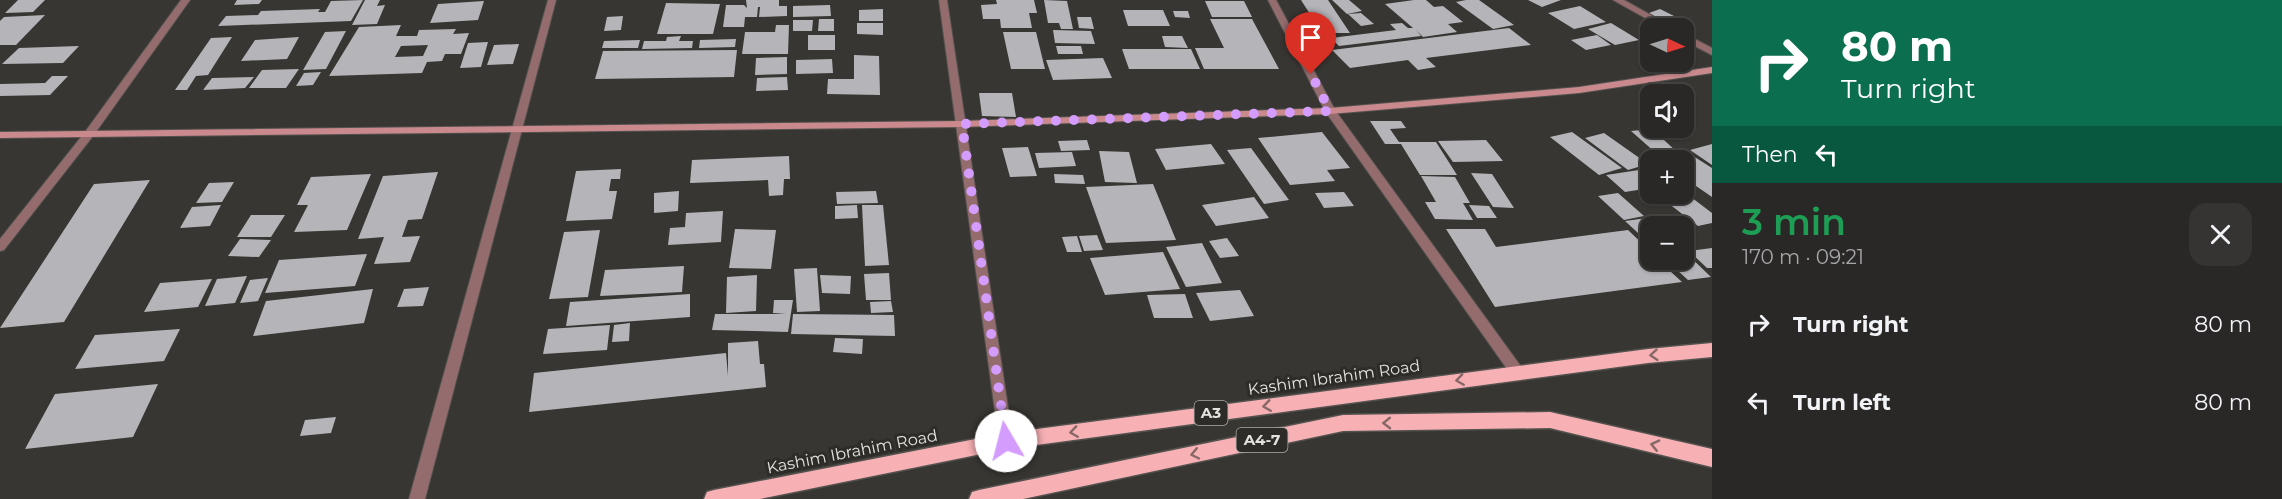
<!DOCTYPE html>
<meta charset="utf-8">
<style>
:root{--surface:#2a2826;--page:#363432;--text:#f1f3f6;--muted:#a5a6a7;--line:#464443}
body{margin:0;font-family:Montserrat,sans-serif;background:var(--page);color:var(--text);height:100vh;display:flex;flex-direction:column;font-size:22px;white-space:nowrap}
*{box-sizing:border-box;margin:0}
p{font-size:20px;color:var(--muted)}
.icon{flex:none;width:33px;height:33px;fill:none;stroke:currentColor;stroke-width:2;stroke-linecap:round;stroke-linejoin:round}
.map{position:relative;flex:1;overflow:hidden}
.side{display:flex;flex-direction:column;background:var(--surface);width:570px}
.side>*{flex:none}
.top-card{background:#0b6e4f;color:#fff;overflow:hidden}
.needle{width:39px;rotate:94deg}
.buttons{position:absolute;left:1640px;top:18px;display:grid;gap:12px}
.buttons a{display:grid;place-items:center;width:54px;height:54px;border-radius:12px;background:var(--surface);box-shadow:0 2px 4px #0004,0 0 0 2px var(--line);font-size:30px}
.pin{position:absolute;display:grid;place-items:center;width:51px;height:51px;color:#fff;margin:-62px -26px;border-radius:50% 50% 50% 0;rotate:-45deg;box-shadow:0 0 6px #0007}
.pin .icon{rotate:45deg}
.me{position:absolute;width:66px;margin:-33px;rotate:352deg;stroke-linejoin:round;filter:drop-shadow(0 0 4px #0008)}
.turn{display:flex;align-items:center;gap:21px;height:126px;padding:0 30px;font-size:27px}
.turn .icon{width:78px;height:78px;stroke-width:2.5}
.turn b{display:block;font-size:42px;line-height:51px}
.then{display:flex;align-items:center;height:57px;padding:0 30px;background:#0003;gap:12px;font-size:22px}
.round{display:grid;place-items:center;flex:none;width:63px;height:63px;border-radius:18px;background:var(--page)}
.overview{display:flex;align-items:center;justify-content:space-between;height:102px;padding:0 30px}
h1{font-size:36px;font-weight:600;line-height:45px;color:#1e9e55}
ul{padding:0;list-style:none}
li{display:flex;align-items:center;gap:18px;height:78px;padding:0 30px}
li div{flex:1}
li b{display:block;font-size:22px}
li em{font-style:normal}
main{display:flex;flex:1;min-height:0}
.map>svg:first-child{display:block}
</style>
<main>
<div class="map">
<svg width="1712" height="499" viewBox="0 0 1712 499">
<rect width="100%" height="100%" fill="#383632"/>
<path fill="#b5b4b9" fill-rule="evenodd" d="M18,0H45L33,12L5,13Z
M237,0H262L259,4L234,5Z
M363,0L351,21L218,26L226,16L258,15L261,11L320,9L318,12H325L331,1Z
M365,0H380L377,6L385,5L377,24L352,25Z
M746,0H779V6H787V16L759,17L760,7H758L757,17H745L744,27H723L726,5H744L747,8Z
M996,0H1034L1037,13H1029L1032,28H1001L1000,19H983L981,5L997,4Z
M1044,0L1067,1L1073,29H1061L1059,23H1048Z
M1301,0H1328L1350,33H1322Z
M1332,0H1349L1362,11L1347,14Z
M1414,0H1426L1434,7L1443,6L1463,22L1448,24L1457,32L1423,37L1416,30L1421,36L1339,46L1331,38L1396,30L1390,24L1402,23L1408,28H1413L1385,4Z
M1466,0H1479L1514,25L1493,29L1456,2Z
M1528,0H1561L1542,7Z
M484,1L478,20L430,23L438,4Z
M1205,1H1244L1252,17H1212Z
M666,3L720,4L713,34H657Z
M830,5L831,16L793,17V6Z
M1580,6L1606,22L1574,29L1548,13Z
M883,9V21H859V10Z
M1660,9L1676,17L1665,22L1649,13Z
M1123,10H1163L1170,26H1128Z
M1173,11H1188L1190,18L1175,17Z
M1361,13L1374,24L1361,26L1348,14Z
M45,15L16,45H0V21L4,17Z
M623,16L621,30L604,31L607,17Z
M1077,17H1091L1094,29L1079,28Z
M819,19H834V31H818Z
M1210,19H1252L1279,69H1204L1195,48H1224Z
M1679,19L1694,26L1683,30L1668,23Z
M793,20H813L812,31H793Z
M857,23H883V35L857,34Z
M1611,23L1639,40L1615,45L1588,29Z
M401,25L396,36H417L419,30L456,29L453,34L469,33L461,54H445L442,61L427,62L422,73L329,76L359,27ZM428,45L423,56L395,57L401,46Z
M776,25H789L788,54H742L745,32H775Z
M1509,28L1531,45L1426,58L1436,67L1418,70L1408,60L1350,68L1332,50Z
M1053,30L1091,31L1095,44L1055,43Z
M346,31L326,69L303,70L325,32Z
M1003,32H1036L1045,69H1011Z
M808,35H835V50H808Z
M1597,35L1611,45L1586,50L1571,40Z
M681,36L679,41H693L692,48L642,49L644,41H666L667,37Z
M1162,36H1182L1188,48L1165,47Z
M232,37L208,75L196,76L187,90H175L211,38Z
M299,37L287,59L241,61L255,40Z
M736,39L735,47L699,48L700,40Z
M640,40L638,48H602L604,41Z
M488,42L481,67L460,68L468,43Z
M519,44L513,64L487,65L494,45Z
M79,46L63,63L2,64L19,48Z
M1056,46H1081L1083,54H1058Z
M1122,49H1191L1200,69H1129Z
M737,50L734,77L595,79L603,51Z
M854,55L879,56L880,95L827,94L828,79H854Z
M787,57V74L755,75L756,58Z
M1103,58L1112,78L1053,80L1046,60Z
M832,59L833,73L796,74V60Z
M299,69L286,88H249L262,70Z
M321,72L313,85L296,86L304,73Z
M52,76H68L50,95L0,96V84L45,83Z
M254,77L245,88L203,90L212,78Z
M787,77L788,90L756,91L757,78Z
M979,93H1012L1016,117L982,116Z
M1370,121H1401L1406,128L1390,129L1399,142H1436L1457,175H1420L1401,144H1385Z
M1653,128H1681L1684,130L1659,133Z
M1652,129L1677,152L1656,153L1631,131Z
M1322,132L1350,168L1327,170L1335,181L1290,185L1258,138Z
M1572,132L1622,168L1599,175L1550,137Z
M1604,133L1648,164L1628,170L1585,138Z
M1087,140L1090,150L1061,151L1058,141Z
M1486,140L1503,161L1453,162L1438,141Z
M1211,144L1225,164L1166,170L1155,149Z
M1712,144V165L1690,150Z
M1028,147L1037,176L1010,177L1002,148Z
M1251,148L1289,200L1264,204L1227,150Z
M1099,151L1129,152L1137,183L1105,182Z
M1072,152L1076,166L1039,168L1035,153Z
M1690,154L1712,168V197L1683,177V160H1668Z
M789,156L790,179H784L783,195L769,196L768,180L690,183L692,160Z
M621,169L620,179H611L609,191H617L612,219L566,221L576,171Z
M1639,170L1650,179V188L1625,192L1606,175Z
M438,172L422,219L408,220L402,237L420,236L410,262L374,264L384,237L358,239L383,176Z
M1471,173L1492,174L1514,208L1493,207Z
M371,174L347,230L294,232L308,205H297L311,177Z
M1054,174L1083,175L1085,184L1055,183Z
M1421,176L1455,177L1470,203H1463L1473,220L1435,219L1425,202H1436Z
M150,180L64,322L0,328L94,184Z
M234,182L222,202L196,203L209,183Z
M1153,184L1176,240L1106,243L1086,187Z
M679,191L678,211L654,213V193Z
M876,191L878,203L837,204L836,192Z
M1683,191L1712,213V223L1698,226L1660,197L1683,194Z
M1344,192L1354,206L1324,208L1315,193Z
M1618,193L1644,216L1624,220L1598,196Z
M1254,197L1269,218L1216,226L1202,205Z
M221,205L210,226L180,228L192,207Z
M857,205L858,218L835,219V206Z
M862,205H883L889,265L865,266Z
M1469,205L1489,206L1497,218H1477Z
M723,211L721,242L668,245L670,228L685,227L686,213Z
M251,215H285L271,237H237Z
M1647,218L1656,226H1650V244L1625,221Z
M735,229L776,230L771,269L729,268Z
M1446,229H1485L1496,247L1628,230L1650,251V260H1658L1682,282L1495,307Z
M600,230L588,297L549,299L564,232Z
M1097,235L1103,250L1084,251L1079,236Z
M1077,236L1082,252H1067L1062,237Z
M1227,238L1239,256L1220,258L1209,241Z
M240,239L271,240L259,257L228,256Z
M1202,243L1222,283L1186,287L1166,247Z
M1712,248V268H1707L1689,251Z
M1683,250L1711,277L1688,280L1666,260H1683Z
M1163,252L1180,289L1105,295L1090,258Z
M367,254L355,286L265,293L279,260Z
M684,266L682,292L600,296L605,270Z
M817,268L820,311L797,312L794,269Z
M889,273L891,300H866L864,274Z
M757,275L756,311L726,313L727,277Z
M820,275L851,276L850,294L822,293Z
M247,276L235,303L205,306L217,279Z
M268,278L258,301L240,303L250,280Z
M212,279L198,307L144,312L160,283Z
M429,287L423,306L397,307L404,289Z
M373,289L364,323L253,336L266,301Z
M1240,290L1254,316L1210,321L1196,293Z
M690,294V317L566,326L570,302Z
M1185,294L1193,318H1154L1147,295Z
M774,300H793L788,332L712,330L715,314H786L773,313Z
M891,301L893,312L871,313L870,302Z
M793,314L894,315L895,336L791,334Z
M630,323L629,341L612,342L614,325Z
M610,325L607,350L543,354L548,329Z
M180,329L164,361L75,369L95,335Z
M835,338L863,339L862,354L833,352Z
M758,341L760,364H764L766,387L529,412L534,373L726,353L728,376V343Z
M158,384L133,437L25,449L55,394Z
M336,417L331,433L300,436L305,420Z"/>
<g fill="none" stroke-linecap="round" stroke-linejoin="round">
<g stroke="#53524e" stroke-width="2">
<path id="minor" d="M181,0H190L93,136L4,250L0,251V239L85,132Z
M548,0H556L425,499H409Z
M939,0H947L1013,441L1011,445L1006,447L1001,445L999,441Z
M1268,0H1276L1335,110L1522,368L1524,372L1522,376L1517,377L1512,376L1325,111Z
M1613,0H1624L1674,28H1663Z
M1683,33L1712,48V55L1683,40Z"/>
</g>
<g stroke="#53524e" stroke-width="2">
<path id="secondary" d="M1712,67V73L1579,93L1330,114L962,127L0,138V132L962,121L1330,108L1579,87Z"/>
</g>
<g stroke="#53524e" stroke-width="3">
<path id="trunk" d="M1712,343V357L1648,363L1006,449L760,499H704L707,492L714,490L1006,433L1648,349Z
M1550,412L1712,449V467L1550,428L1343,431L1023,499H969L972,492L979,490L1343,415Z"/>
</g>
<use href="#minor" fill="#956c6e" fill-rule="evenodd"/>
<use href="#secondary" fill="#c9898d" fill-rule="evenodd"/>
<use href="#trunk" fill="#f7b0b4" fill-rule="evenodd"/>
</g>
<defs><path id="oneway-chevron" d="M-2-3.5L2.5 0L-2 3.5" fill="none" stroke-width="1.6" stroke-linecap="round" stroke-linejoin="round" transform="scale(1.5)"/></defs>
<g stroke="#886767">
<use href="#oneway-chevron" transform="translate(1654 355) rotate(175)"/>
<use href="#oneway-chevron" transform="translate(1460 380) rotate(172)"/>
<use href="#oneway-chevron" transform="translate(1267 406) rotate(172)"/>
<use href="#oneway-chevron" transform="translate(1387 423) rotate(179)"/>
<use href="#oneway-chevron" transform="translate(1074 432) rotate(172)"/>
<use href="#oneway-chevron" transform="translate(1655 445) rotate(-167)"/>
<use href="#oneway-chevron" transform="translate(1195 454) rotate(168)"/>
</g>
<g fill="none" stroke-linecap="round" stroke-linejoin="round">
<path stroke="#d39cfd" stroke-width="10" stroke-dasharray="0 18" d="M1006,441L962,124L1330,111L1311,74"/>
</g>
<g text-anchor="middle" stroke-width="6" stroke-linejoin="round" paint-order="stroke">
<g fill="#2e2c28" stroke="#adaba8" stroke-width="1.5">
<rect x="1194.5" y="401" width="33" height="24" rx="4.5"/>
<rect x="1236.5" y="428" width="51" height="24" rx="4.5"/>
</g>
<g font-size="15" font-weight="bold" fill="#e3e2df">
<text x="1211" y="418">A3</text>
<text x="1262" y="445">A4-7</text>
</g>
<g font-size="16" fill="#e3e2df" stroke="#2e2c28">
<text transform="translate(1334 377) rotate(-8)" y="6">Kashim Ibrahim Road</text>
<text transform="translate(852 451) rotate(-11)" y="6">Kashim Ibrahim Road</text>
</g>
</g>
</svg>
<div class="buttons">
<a><svg class="needle" viewBox="-14 -14 28 28"><path d="M0-13l5 13h-10z" fill="#e53935"/><path d="M0 13l5-13h-10z" fill="#a5a6a7"/></svg></a>
<a><svg class="icon" aria-label="sound" viewBox="0 0 24 24"><path d="M4 9h4l5-4v14l-5-4H4zM17 9q2 3 0 6"/></svg></a>
<a>+</a>
<a>−</a>
</div>
<div class="pin" style="left:1311px;top:74px;background:#d93025"><svg class="icon" aria-label="arrive" viewBox="0 0 24 24"><path d="M6 21V4h12l-3 4 3 4H6"/></svg></div>
<svg class="me" style="left:1006px;top:441px" viewBox="-20 -20 40 40"><circle r="19" fill="#fff"/><path d="M0-13L10 11 0 6-10 11z" fill="#d39cfd"/></svg>
</div>
<section class="side">
<div class="top-card">
<div class="turn"><svg class="icon" aria-label="right" viewBox="0 0 24 24"><path d="M7 20v-9h11M14 6l5 5-5 5"/></svg><div><b>80 m</b>Turn right</div></div>
<div class="then">Then<svg class="icon" aria-label="left" viewBox="0 0 24 24"><path d="M17 20v-9H6M10 6l-5 5 5 5"/></svg></div>
</div>
<div class="overview"><div><h1>3 min</h1><p>170 m · 09:21</p></div><a class="round"><svg class="icon" aria-label="close" viewBox="0 0 24 24"><path d="M6 6l12 12M18 6L6 18"/></svg></a></div>
<ul>
<li><svg class="icon" aria-label="right" viewBox="0 0 24 24"><path d="M7 20v-9h11M14 6l5 5-5 5"/></svg><div><b>Turn right</b></div><em>80 m</em></li>
<li><svg class="icon" aria-label="left" viewBox="0 0 24 24"><path d="M17 20v-9H6M10 6l-5 5 5 5"/></svg><div><b>Turn left</b></div><em>80 m</em></li>
</ul>
</section>
</main>
